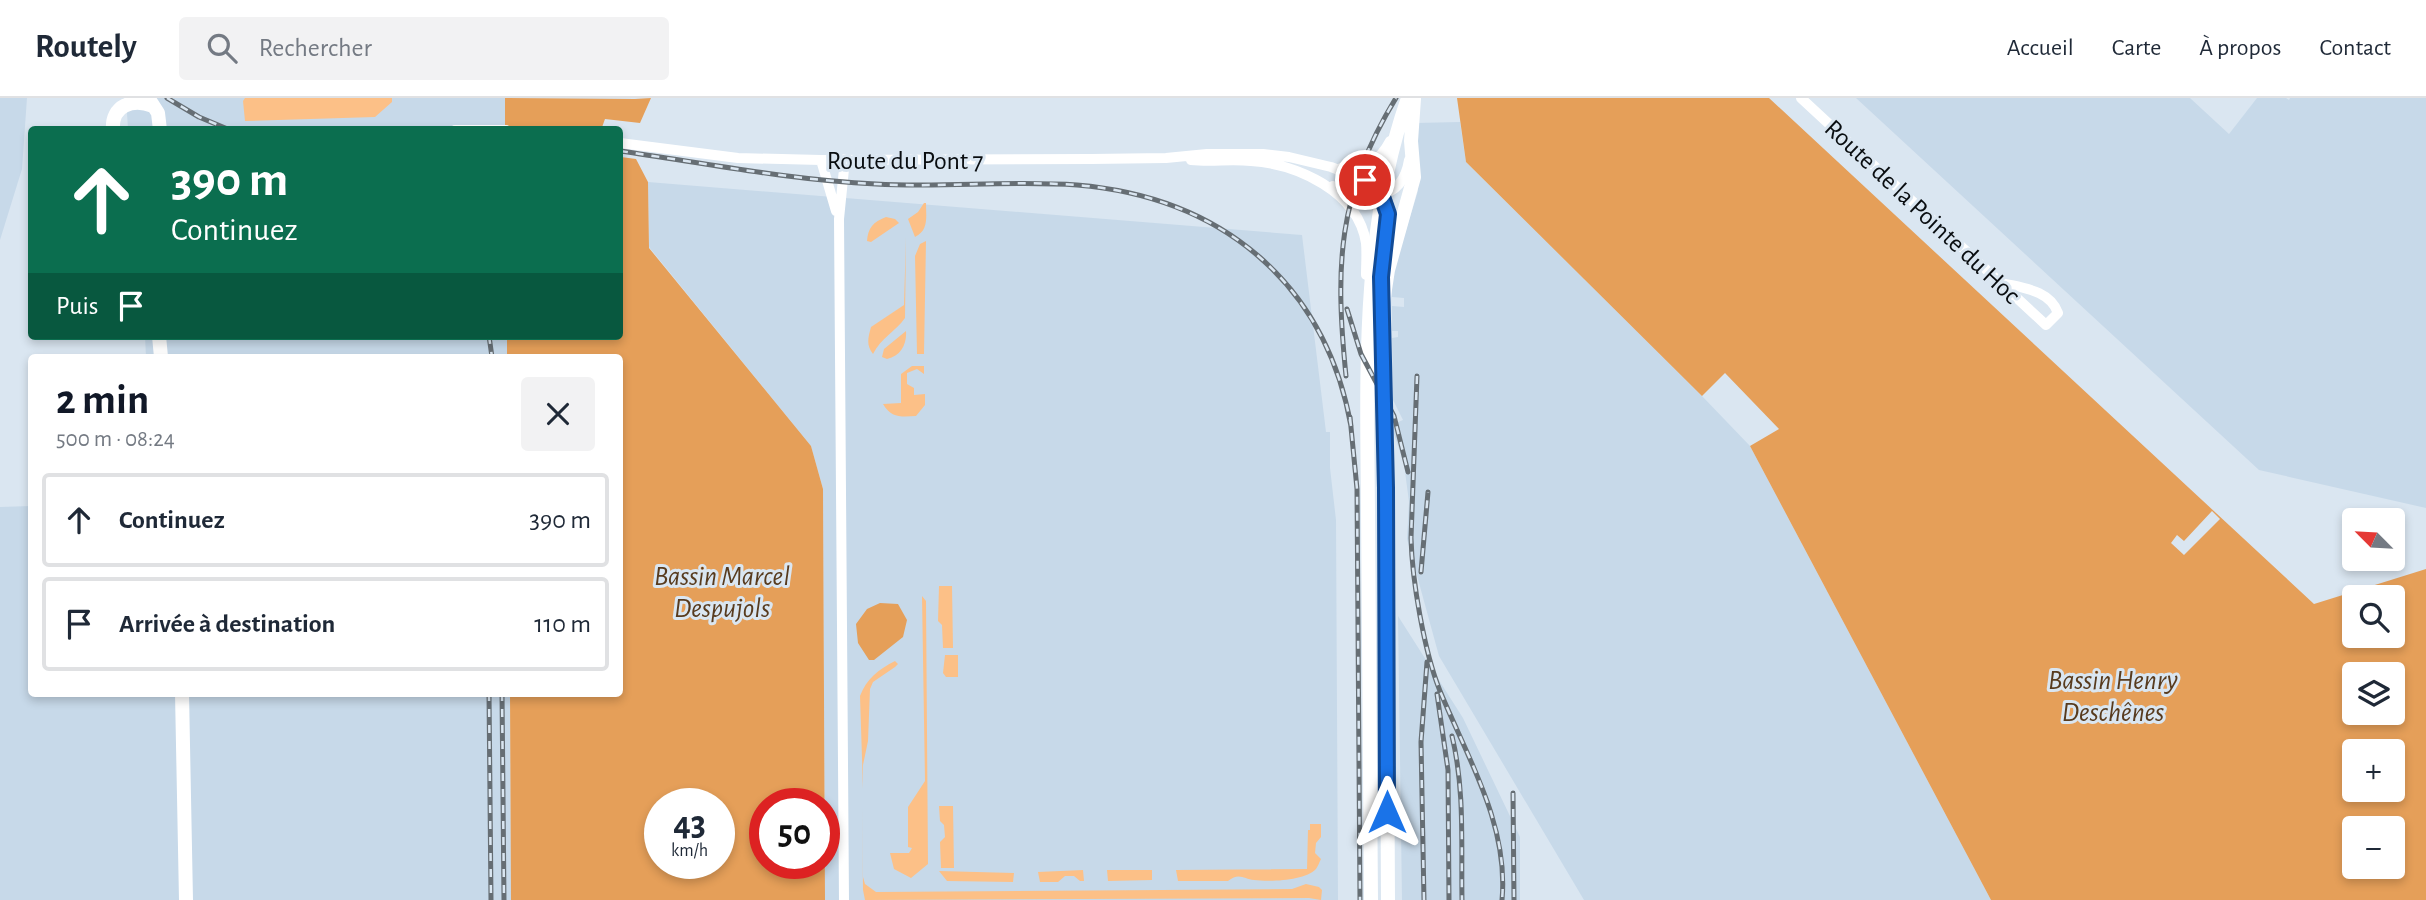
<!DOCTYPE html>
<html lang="fr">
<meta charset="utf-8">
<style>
:root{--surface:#fff;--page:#f2f2f3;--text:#1f2937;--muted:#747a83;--line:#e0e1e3;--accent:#111827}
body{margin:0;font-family:"Alegreya Sans",sans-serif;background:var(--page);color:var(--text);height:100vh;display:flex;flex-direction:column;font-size:26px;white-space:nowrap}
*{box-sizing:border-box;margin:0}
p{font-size:23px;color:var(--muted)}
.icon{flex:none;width:38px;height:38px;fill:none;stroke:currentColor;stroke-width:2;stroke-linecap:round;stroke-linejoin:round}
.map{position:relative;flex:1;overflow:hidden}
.drawer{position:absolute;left:28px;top:256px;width:595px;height:343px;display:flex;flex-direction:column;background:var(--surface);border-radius:7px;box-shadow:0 4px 10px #0003}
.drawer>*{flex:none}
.hud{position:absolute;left:28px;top:28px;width:595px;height:214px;border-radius:7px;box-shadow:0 4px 10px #0003;background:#0b6e4f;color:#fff;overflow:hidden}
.needle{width:46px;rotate:294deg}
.tools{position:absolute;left:2342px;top:410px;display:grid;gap:14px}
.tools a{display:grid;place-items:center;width:63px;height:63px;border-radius:7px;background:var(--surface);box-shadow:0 4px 10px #0003;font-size:35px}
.speed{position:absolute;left:644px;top:690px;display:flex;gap:14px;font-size:35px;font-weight:700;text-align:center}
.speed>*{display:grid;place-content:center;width:91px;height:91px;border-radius:50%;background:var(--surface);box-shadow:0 4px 10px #0003;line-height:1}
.speed small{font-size:18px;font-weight:400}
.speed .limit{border:10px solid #d22;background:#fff;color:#111}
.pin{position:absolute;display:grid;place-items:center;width:60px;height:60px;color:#fff;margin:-30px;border:4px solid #fff;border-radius:50%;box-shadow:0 2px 7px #0007}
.me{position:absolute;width:77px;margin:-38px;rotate:0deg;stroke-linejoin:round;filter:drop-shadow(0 0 5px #0008)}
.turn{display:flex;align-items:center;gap:24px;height:147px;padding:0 28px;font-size:32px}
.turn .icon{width:91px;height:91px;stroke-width:2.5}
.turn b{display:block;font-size:49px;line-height:60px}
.then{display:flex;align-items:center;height:66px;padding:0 28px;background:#0003;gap:14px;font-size:26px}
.round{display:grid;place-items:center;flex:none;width:74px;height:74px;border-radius:7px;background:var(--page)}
.overview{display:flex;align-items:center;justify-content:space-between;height:119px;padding:0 28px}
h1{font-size:42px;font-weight:700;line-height:52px;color:var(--accent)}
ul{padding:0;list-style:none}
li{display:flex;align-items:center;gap:21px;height:94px;margin:0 14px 10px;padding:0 14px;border:4px solid var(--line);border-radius:7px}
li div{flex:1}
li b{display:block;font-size:26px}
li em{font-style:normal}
header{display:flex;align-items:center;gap:42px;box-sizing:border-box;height:98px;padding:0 35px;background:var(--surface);border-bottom:2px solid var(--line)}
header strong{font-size:33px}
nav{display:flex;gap:38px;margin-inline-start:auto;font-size:24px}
.search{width:490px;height:63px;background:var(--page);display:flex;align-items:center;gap:18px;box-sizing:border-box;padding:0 24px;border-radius:7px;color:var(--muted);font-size:26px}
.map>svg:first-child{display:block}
</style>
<header>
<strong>Routely</strong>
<div class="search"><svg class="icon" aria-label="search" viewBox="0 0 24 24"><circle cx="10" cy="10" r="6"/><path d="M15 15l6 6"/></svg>Rechercher</div>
<nav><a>Accueil</a><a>Carte</a><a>À propos</a><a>Contact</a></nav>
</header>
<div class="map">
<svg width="2426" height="802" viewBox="0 0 2426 802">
<rect width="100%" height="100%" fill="#dae6f1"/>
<path fill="#c7d9e9" d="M0,0H27L22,71L0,142Z
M126,0H505V31H128Z
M1856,0H2190L2229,36L2257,0H2286L2289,2L2290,0H2426V410L2259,372Z
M1460,24L1466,64L1702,298L1750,348L1991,802H1584L1439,558L1407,441L1409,404L1404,366L1391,327L1403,322L1393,302L1392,240L1398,239V233H1392V208L1404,209V200L1392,199V178L1418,93L1415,25Z
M648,84L1302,137L1326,334H1330V370L1336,422L1338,802H825L823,391L811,348L649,149Z
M145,238H507V259H146Z
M31,408L32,595H510L511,802H0V409Z
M1398,518L1463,620L1520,739V802H1402Z"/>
<path fill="#fcc087" d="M245,0H392V4L375,19L245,23L243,3Z
M924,105H926C926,119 929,132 915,139L908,121L918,114Z
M886,119L895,121L899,125L871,144L867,143C868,130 873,124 886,119Z
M906,139L905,220C895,234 881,240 873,256C866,247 868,240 871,229L904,207Z
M926,143L924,256H917L915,158L920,146Z
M906,233C907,246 901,258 887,261L882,259L884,251Z
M912,268H924V276L917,271L907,275V286L914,290V297L925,296V307L916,318C901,319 891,320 883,306L901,305V276Z
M939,488H952L953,550H943L942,527L938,523Z
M922,498L926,503L928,766L911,780L894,771L890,755H909L912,750L908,749V709L925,683Z
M945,557H958V579H946L943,575Z
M895,563L898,566L895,569L873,584L870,591L868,643L863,667V691L860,598C867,580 878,572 895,563Z
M862,706L863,779L865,786L876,794L1292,791L1306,786L1319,789L1322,792L1321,802L1309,800L865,802L863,792Z
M939,708H953L954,770H941L940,744L945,739L944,727L940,723Z
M1310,726H1321V739L1316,745L1315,755L1321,761C1319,765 1318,768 1316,771C1305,783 1269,784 1254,782C1244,781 1239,774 1228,783H1178L1176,772L1307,771L1308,732H1310Z
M1083,772L1084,783H1080L1074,778H1065L1058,784H1040L1038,774Z
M1107,772H1152V782L1108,783Z
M939,773L1014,775L1013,784L947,783Z"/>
<path fill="#e59f59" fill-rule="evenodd" d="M505,0L635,1L651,0L640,25L605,21L601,32L505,31Z
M1457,0H1769L2314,506L2426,471V802H1991L1750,348L1779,331L1725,275L1702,298L1466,64ZM2354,499H2392V537H2354ZM2354,576H2392V614H2354ZM2354,653H2392V691H2354ZM2354,730H2392V768H2354Z
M621,59L636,61L648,84L649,150L811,348L823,391L825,802H511L510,595H620V259H507V238H620ZM719,705V765H660V705ZM765,705H824V765H765Z
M880,505L898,506L907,522L903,539L874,562H869L858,545L856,526L867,511Z"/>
<path fill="#dae6f1" d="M2212,413L2220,421L2184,457L2171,445L2177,437L2184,443Z"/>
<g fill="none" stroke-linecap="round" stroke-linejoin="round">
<path stroke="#fff" stroke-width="10" d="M1801,0L2046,227L2058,215C2050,192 2022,190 2002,185
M455,32H506
M620,45L738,60L821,62L1091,61L1166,60L1207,56H1263L1289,59L1331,69L1365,82L1381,96L1388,115L1381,180
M821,62L836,113
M1191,62C1211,64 1231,61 1251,63C1297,66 1358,93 1366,145C1367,155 1366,167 1366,177
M1341,70C1365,72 1379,64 1390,43
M1333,88C1364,102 1402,106 1409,62
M844,802L839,121L845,61"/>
<path stroke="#fff" stroke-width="14" d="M149,1L158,15L160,32
M113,32C111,7 133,0 153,8
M159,238L161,259
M182,595L186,802
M1371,802C1370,673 1369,544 1368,415C1367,275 1361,134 1408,0
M1388,802L1386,390L1382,211L1388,172L1414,79L1411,43L1414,1"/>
<g stroke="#666e74" stroke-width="5">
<path id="rail" d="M167,0L199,19L230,32
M620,53C704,65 790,82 876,86C943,90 1010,82 1077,87C1221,99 1325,184 1351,328
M1347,211L1361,256L1394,318L1408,374
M489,238L492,259
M1346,278C1335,169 1337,96 1396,0
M1417,278L1411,440C1412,482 1424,553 1440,593C1467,659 1509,727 1502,802
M1350,319L1357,391L1360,802
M1421,474L1428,394
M489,595L491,802
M502,595L504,802
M1437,596L1448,672L1449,802
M1452,638C1465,692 1461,747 1462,802
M1513,695L1514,802
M1424,802L1421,644L1427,564"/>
</g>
<use href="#rail" stroke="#dae6f1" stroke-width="2.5" stroke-dasharray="8" stroke-linecap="butt"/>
</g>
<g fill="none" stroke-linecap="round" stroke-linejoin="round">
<g stroke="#114b97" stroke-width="18">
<path id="route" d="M1365,82L1381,96L1388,116L1381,179L1386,390L1387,714"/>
</g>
<use href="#route" stroke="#1a73e8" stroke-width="12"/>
</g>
<g text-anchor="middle" stroke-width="6" stroke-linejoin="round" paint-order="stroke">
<g font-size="26" fill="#090d10" stroke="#dae6f1">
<text x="905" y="71">Route du Pont 7</text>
<text transform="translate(1923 113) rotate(43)" y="9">Route de la Pointe du Hoc</text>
</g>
<g font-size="28" font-style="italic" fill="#583b1e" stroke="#dae6f1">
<text x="722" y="487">Bassin Marcel<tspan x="722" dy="32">Despujols</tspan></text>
<text x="2113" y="591">Bassin Henry<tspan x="2113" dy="32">Deschênes</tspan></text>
</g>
</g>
</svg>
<div class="tools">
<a><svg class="needle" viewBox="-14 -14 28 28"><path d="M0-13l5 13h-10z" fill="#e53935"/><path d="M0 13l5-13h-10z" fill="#747a83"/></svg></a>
<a><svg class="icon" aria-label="search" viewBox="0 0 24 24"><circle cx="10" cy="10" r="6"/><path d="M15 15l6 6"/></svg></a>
<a><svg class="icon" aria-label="layers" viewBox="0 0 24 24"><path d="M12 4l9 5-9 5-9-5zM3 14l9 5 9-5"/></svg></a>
<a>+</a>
<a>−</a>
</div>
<div class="speed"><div>43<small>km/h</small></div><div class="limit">50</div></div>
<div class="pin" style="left:1365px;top:82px;background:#d93025"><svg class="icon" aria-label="arrive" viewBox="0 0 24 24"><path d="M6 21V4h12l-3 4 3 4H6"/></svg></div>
<svg class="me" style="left:1387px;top:714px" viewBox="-20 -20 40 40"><path d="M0-17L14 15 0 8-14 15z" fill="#1a73e8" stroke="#fff" stroke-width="4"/></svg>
<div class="hud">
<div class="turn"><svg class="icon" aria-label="ahead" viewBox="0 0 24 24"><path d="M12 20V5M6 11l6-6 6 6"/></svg><div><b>390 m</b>Continuez</div></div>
<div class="then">Puis<svg class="icon" aria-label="arrive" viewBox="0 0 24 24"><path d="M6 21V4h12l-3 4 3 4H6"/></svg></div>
</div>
<section class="drawer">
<div class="overview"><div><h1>2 min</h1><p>500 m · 08:24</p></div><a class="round"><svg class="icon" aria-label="close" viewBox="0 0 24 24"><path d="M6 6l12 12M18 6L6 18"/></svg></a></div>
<ul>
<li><svg class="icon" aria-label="ahead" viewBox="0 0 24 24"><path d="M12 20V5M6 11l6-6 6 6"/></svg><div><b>Continuez</b></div><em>390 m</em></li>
<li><svg class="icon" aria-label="arrive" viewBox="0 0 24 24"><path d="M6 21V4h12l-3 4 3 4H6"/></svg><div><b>Arrivée à destination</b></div><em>110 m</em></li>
</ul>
</section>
</div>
